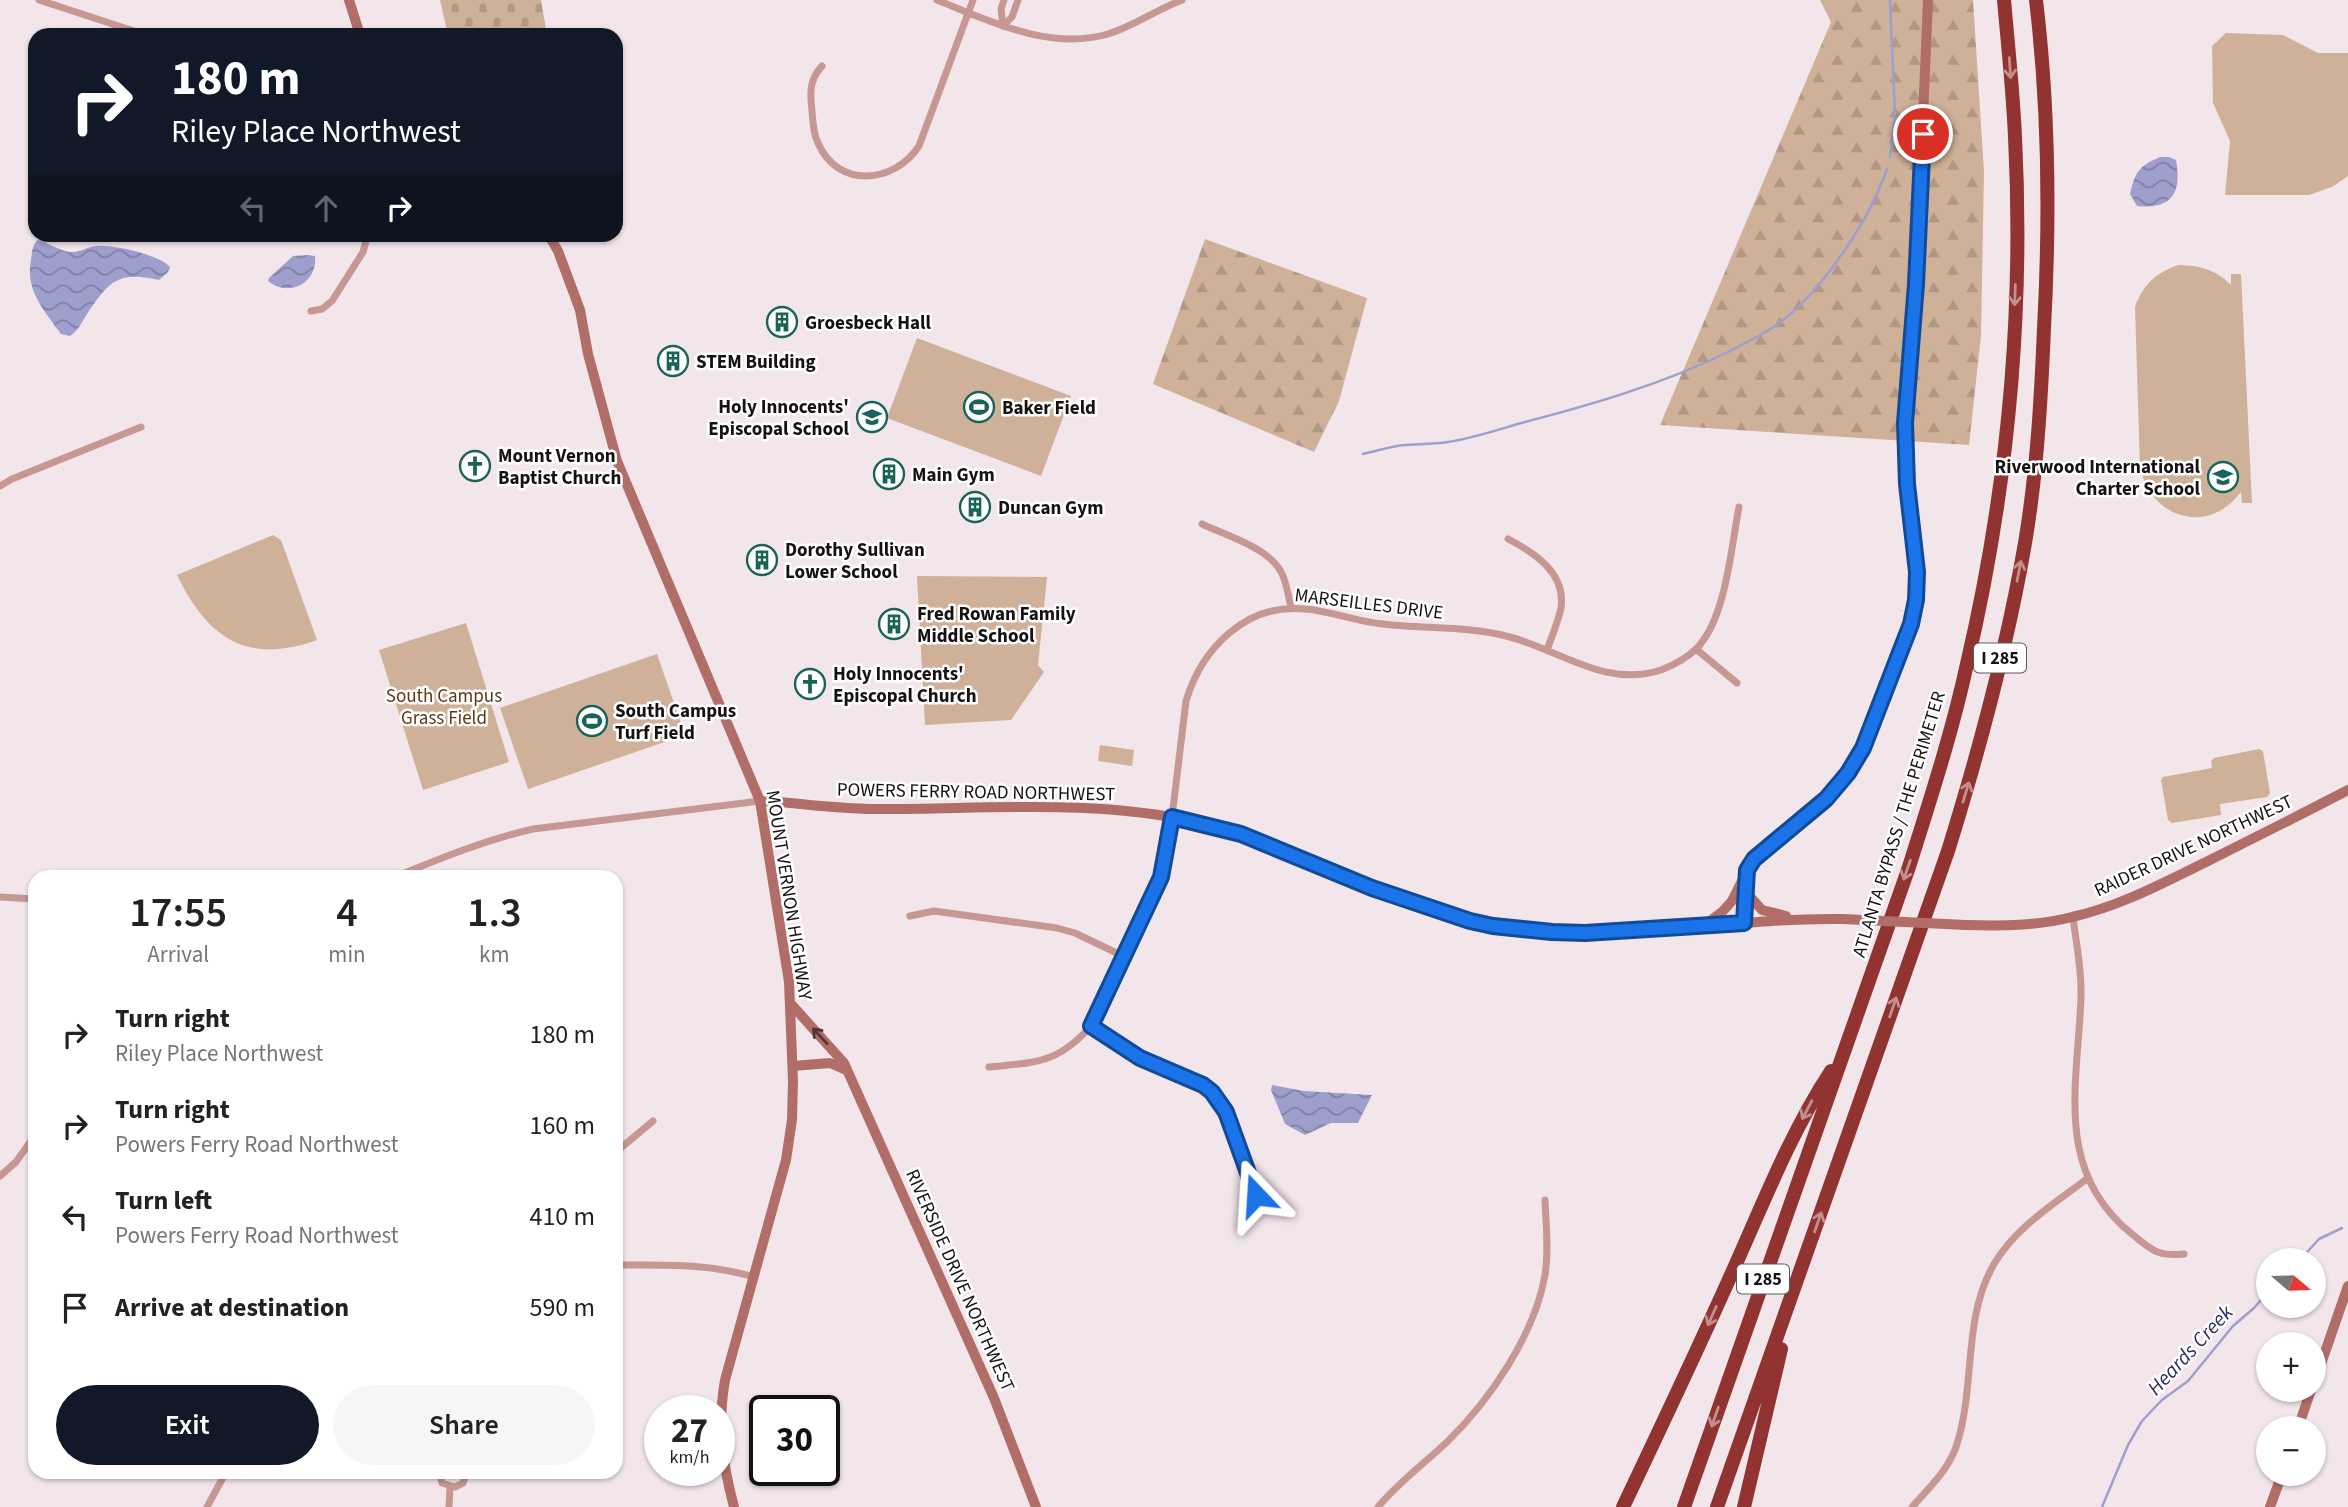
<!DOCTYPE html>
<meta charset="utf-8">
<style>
:root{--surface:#fff;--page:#f6f6f6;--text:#222;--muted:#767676;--accent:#111827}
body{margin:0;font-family:"Source Sans 3",sans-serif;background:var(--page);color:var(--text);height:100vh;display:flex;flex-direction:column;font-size:26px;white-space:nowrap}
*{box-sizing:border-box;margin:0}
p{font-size:23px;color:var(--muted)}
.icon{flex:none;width:38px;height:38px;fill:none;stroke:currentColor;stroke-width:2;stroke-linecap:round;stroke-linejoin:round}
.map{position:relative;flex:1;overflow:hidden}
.drawer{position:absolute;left:28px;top:870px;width:595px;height:609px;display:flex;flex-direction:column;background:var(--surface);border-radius:21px;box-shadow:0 2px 5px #0004}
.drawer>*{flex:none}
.hud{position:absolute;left:28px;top:28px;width:595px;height:214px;border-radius:21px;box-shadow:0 2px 5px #0004;background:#111827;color:#fff;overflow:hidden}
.needle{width:46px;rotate:109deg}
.tools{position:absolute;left:2256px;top:1248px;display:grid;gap:14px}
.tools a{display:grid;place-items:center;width:70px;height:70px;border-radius:50%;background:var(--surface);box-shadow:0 2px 5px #0004;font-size:35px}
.speed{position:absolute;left:644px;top:1395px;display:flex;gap:14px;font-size:35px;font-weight:700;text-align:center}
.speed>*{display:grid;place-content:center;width:91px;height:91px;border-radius:50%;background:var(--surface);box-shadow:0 2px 5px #0004;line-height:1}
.speed small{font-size:18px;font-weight:400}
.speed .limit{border:4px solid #111;border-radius:10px;background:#fff;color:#111}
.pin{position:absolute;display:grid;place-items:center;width:60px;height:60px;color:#fff;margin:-30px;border:4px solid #fff;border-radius:50%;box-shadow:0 2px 7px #0007}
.me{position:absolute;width:77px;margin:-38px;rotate:340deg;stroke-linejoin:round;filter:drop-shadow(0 0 5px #0008)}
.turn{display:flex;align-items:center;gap:24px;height:147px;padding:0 28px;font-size:32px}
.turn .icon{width:91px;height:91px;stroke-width:2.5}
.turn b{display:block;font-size:49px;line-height:60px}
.lanes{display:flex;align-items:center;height:66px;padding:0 28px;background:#0003;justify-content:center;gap:35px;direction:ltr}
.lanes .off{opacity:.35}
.eta{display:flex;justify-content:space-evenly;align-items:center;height:119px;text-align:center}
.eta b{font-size:42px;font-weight:600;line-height:49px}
.button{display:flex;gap:14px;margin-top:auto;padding:14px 28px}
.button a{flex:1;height:80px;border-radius:42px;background:var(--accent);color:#fff;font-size:28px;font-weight:600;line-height:80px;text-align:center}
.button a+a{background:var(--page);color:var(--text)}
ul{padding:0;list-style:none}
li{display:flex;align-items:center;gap:21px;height:91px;padding:0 28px}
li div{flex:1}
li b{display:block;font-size:26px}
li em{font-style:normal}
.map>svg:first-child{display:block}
</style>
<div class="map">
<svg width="2348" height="1507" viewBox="0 0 2348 1507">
<defs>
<pattern id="forest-firs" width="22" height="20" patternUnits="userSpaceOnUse" patternTransform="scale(1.75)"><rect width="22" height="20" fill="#cfb19a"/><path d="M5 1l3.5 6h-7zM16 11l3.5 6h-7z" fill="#b19784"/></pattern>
<pattern id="cemetery-stones" width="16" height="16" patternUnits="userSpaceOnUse" patternTransform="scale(1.75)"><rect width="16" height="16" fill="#cfb19a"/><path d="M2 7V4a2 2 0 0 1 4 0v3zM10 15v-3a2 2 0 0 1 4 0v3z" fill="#b19784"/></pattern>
<pattern id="water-waves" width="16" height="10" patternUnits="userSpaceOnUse" patternTransform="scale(1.75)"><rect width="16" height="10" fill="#9e9fcd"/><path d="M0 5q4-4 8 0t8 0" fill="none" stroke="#8080a5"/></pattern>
</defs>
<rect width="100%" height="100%" fill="#f2e6eb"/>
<path fill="#cfb19a" d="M2226,33L2283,35L2318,53H2348V176L2332,187L2309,195H2225L2230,141L2213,103L2212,46Z
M2179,265C2201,266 2215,269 2231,285V274H2241L2252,503H2242L2241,492C2208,536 2151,519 2140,467L2135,307C2143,284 2157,272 2179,265Z
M917,338L1071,396L1041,476L887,418Z
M273,535L281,540L317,640C247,665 208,639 177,575Z
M917,576L1047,577L1038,665L1044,672L1011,720L925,725Z
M466,623L509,762L423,790L379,650Z
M657,654L685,735L528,789L500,708Z
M1100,745L1134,750L1132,766L1098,761Z
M2259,749L2263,751L2270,793L2267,797L2220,804L2221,815L2172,823L2168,820L2161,780L2163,777L2212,768L2211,761L2214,758Z"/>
<path fill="url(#forest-firs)" d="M1820,0H1973L1984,172L1981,336L1969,445L1660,425L1831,22Z
M1205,239L1367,298L1339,401L1314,452L1153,384Z"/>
<path fill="url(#cemetery-stones)" d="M440,0H541L547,35H448Z"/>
<path fill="url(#water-waves)" d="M2160,157H2169L2176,160C2182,193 2172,210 2137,206L2130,194C2135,172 2139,166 2160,157Z
M38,240C48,243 59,250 69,252C79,253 87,247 96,246C112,244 160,255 170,267L168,272L159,280C118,271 110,280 87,314C82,322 78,331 70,336L61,334C44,310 25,290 31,260C32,252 32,245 38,240Z
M308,255L315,256C318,283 289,298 268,281L269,278L293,256Z
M1272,1085L1304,1091L1372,1095L1358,1123H1331L1305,1135L1285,1124L1271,1090Z"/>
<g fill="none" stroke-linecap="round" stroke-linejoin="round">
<path stroke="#9e9fcd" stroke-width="2.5" d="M1890,0L1895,115L1890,158
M1363,454C1377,451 1391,446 1405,445C1419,444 1434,444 1448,442C1474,438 1500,429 1525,422C1594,404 1662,384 1726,353C1745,343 1765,334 1782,321C1824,288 1870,219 1887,169
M2300,1260L2319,1239L2342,1228
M2102,1507L2128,1445L2142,1421L2162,1400L2188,1381L2233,1326L2254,1308L2268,1292"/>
<path stroke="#c69793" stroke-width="7" d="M39,0L146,35
M937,0C989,21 1050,51 1108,34C1134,26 1156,10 1182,0
M1003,26L1012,17L1018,0
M1003,26L1001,9L1004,0
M822,66C809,80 810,93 812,111C813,122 813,133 818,143C838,189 894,184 919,146L973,0
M311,311L322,309L332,301L363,252L368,234
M0,486L12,479L141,427
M1202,524C1227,536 1273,549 1283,576C1287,586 1289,598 1291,608
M1508,539C1535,553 1566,573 1561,608C1558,622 1552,636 1547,650
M1696,649L1737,683
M395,877C441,858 485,840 533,829L760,801
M0,897L35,899
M910,916L934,911L1057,928L1075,933L1125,957
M2073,917C2076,943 2082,970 2081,997C2078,1083 2053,1171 2132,1234C2152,1250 2157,1257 2184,1254
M1091,1026L1140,1058L1203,1085L1212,1092L1226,1112L1256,1195
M989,1067C1037,1062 1057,1064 1091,1026L1161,877L1172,817L1186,701C1202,648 1246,603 1305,609C1332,611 1357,622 1383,624C1425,629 1469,626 1510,637C1562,651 1605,688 1661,670C1674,665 1688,657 1697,648C1726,618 1731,548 1739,507
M616,1152L653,1121
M0,1176L16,1162L35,1135
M616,1265C665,1265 706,1263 754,1277
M439,1472L442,1483L455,1487L463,1483L467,1472
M207,1507L226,1472
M449,1507L450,1487
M1378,1507C1399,1482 1425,1463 1448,1441C1490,1400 1535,1334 1545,1275C1549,1251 1546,1225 1545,1200
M1912,1507C1929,1488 1948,1470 1956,1447C1976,1388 1962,1319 1994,1264C2016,1227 2054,1204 2088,1178"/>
<path stroke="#b16e69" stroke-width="10" d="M349,0L360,35
M548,234L558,251L580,310L588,354L617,461L760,801L789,982L793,1081L792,1120L786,1160L725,1380C717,1427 722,1461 734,1507
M760,801C797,803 834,808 871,809C979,810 1090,798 1197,822C1241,832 1280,851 1322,868C1386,894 1452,921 1522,930C1629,942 1736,917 1843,919
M1745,891L1762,910L1786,916
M1744,923L1745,890
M1706,924L1722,912L1732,901L1753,859L1826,799L1848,773L1863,748L1911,624L1916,600L1917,572L1907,483L1905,423L1916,284L1928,0
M1966,925C2002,926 2037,926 2072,917C2121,906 2165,882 2210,860C2256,837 2302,814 2348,790
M791,1004L844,1063L994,1398L1036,1507
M793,1066L830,1063L846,1070
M2314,1384L2348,1286
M2298,1428L2311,1390
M2270,1507L2282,1474"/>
<path stroke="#913431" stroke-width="14" d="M1623,1507C1661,1427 1699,1347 1735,1266C1765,1199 1791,1132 1831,1071
M1684,1507L1909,867C1930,800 1952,733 1967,664C2007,493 2024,313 2015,137C2013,91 2008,46 2004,0
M1717,1507L1948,851C1979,751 2007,648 2025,543C2037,472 2041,400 2044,328C2050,218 2049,109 2036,0
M1744,1507L1781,1349"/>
<path stroke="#b16e69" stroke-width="10" d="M1843,919L1966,925"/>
</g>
<defs><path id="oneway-shaft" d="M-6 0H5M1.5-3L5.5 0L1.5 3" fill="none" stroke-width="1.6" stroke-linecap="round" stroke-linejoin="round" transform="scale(1.75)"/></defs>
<g stroke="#c28f8e">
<use href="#oneway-shaft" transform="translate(2010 68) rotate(86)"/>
<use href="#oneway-shaft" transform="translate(2015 295) rotate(92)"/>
<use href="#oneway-shaft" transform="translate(2019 571) rotate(-79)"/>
<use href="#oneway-shaft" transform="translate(1966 792) rotate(-73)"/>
<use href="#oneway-shaft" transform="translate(1907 870) rotate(109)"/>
<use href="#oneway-shaft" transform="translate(1893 1007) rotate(-71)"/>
<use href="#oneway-shaft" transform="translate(1807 1110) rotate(118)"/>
<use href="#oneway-shaft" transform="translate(1818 1222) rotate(-71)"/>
<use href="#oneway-shaft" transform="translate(1712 1316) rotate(114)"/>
<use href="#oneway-shaft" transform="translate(1715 1417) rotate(109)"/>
</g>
<use stroke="#543735" href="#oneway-shaft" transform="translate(820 1036) rotate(-133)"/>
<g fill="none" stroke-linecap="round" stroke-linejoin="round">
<g stroke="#114b97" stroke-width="18">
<path id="route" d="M1256,1195L1226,1112L1212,1092L1203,1085L1140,1058L1091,1026L1161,877L1172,817L1241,834L1372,888L1470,921L1493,926L1552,932L1585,933L1744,923L1747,870L1754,859L1826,799L1848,773L1863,748L1911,624L1916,600L1917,572L1907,484L1905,423L1916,284L1923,134"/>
</g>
<use href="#route" stroke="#1a73e8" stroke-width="12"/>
</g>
<defs>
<g id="building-ring" transform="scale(1.575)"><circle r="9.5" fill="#fff" stroke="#1a6359" stroke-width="1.5"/><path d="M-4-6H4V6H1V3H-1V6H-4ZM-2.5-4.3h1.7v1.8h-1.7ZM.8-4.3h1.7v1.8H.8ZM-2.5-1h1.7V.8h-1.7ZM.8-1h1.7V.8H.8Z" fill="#1a6359"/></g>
<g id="stadium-ring" transform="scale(1.575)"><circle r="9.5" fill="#fff" stroke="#1a6359" stroke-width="1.5"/><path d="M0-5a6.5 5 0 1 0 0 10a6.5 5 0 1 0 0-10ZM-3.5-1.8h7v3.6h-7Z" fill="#1a6359"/></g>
<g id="school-ring" transform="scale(1.575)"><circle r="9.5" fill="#fff" stroke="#1a6359" stroke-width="1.5"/><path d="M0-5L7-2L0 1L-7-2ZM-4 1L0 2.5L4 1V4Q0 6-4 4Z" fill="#1a6359"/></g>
<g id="church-ring" transform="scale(1.575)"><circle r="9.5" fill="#fff" stroke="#1a6359" stroke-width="1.5"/><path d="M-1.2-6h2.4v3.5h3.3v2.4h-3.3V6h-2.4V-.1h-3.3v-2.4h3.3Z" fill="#1a6359"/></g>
</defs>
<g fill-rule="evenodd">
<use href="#building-ring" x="782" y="322"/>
<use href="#building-ring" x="673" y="361"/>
<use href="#stadium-ring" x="979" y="407"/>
<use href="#school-ring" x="872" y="417"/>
<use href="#church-ring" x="475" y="466"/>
<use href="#building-ring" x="889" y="474"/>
<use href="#school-ring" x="2223" y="477"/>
<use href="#building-ring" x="975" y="507"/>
<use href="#building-ring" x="762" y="560"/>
<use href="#building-ring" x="894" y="624"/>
<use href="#church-ring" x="810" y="684"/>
<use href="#stadium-ring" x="592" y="721"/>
</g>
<g text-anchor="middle" stroke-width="5" stroke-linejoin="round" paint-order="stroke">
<g fill="#fff" stroke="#5c595a" stroke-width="2">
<rect x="1974" y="643.5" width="52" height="29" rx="5"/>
<rect x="1737" y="1264.5" width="52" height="29" rx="5"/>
</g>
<g font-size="18" font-weight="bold" fill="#161213">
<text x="2000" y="664">I 285</text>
<text x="1763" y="1285">I 285</text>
</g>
<g font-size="19" font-weight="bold" fill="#161213" stroke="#fff" text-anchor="start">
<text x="805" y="329">Groesbeck Hall</text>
<text x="696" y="368">STEM Building</text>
<text x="849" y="413" text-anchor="end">Holy Innocents'<tspan x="849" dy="22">Episcopal School</tspan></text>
<text x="1002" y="414">Baker Field</text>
<text x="498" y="462">Mount Vernon<tspan x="498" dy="22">Baptist Church</tspan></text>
<text x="2200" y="473" text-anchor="end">Riverwood International<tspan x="2200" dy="22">Charter School</tspan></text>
<text x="912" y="481">Main Gym</text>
<text x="998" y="514">Duncan Gym</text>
<text x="785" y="556">Dorothy Sullivan<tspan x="785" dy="22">Lower School</tspan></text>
<text x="917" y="620">Fred Rowan Family<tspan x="917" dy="22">Middle School</tspan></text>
<text x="833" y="680">Holy Innocents'<tspan x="833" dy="22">Episcopal Church</tspan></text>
<text x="615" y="717">South Campus<tspan x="615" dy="22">Turf Field</tspan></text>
</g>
<g font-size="19" fill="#161213" stroke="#fff">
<text transform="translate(1369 603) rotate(7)" y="7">MARSEILLES DRIVE</text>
<text transform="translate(976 791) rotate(1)" y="7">POWERS FERRY ROAD NORTHWEST</text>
<text transform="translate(1898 824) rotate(-73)" y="7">ATLANTA BYPASS / THE PERIMETER</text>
<text transform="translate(2193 845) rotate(-25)" y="7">RAIDER DRIVE NORTHWEST</text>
<text transform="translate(790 895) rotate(81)" y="7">MOUNT VERNON HIGHWAY</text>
<text transform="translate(961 1280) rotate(66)" y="7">RIVERSIDE DRIVE NORTHWEST</text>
</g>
<g font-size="19" fill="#613712" stroke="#fff">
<text x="444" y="702">South Campus<tspan x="444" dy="22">Grass Field</tspan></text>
</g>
<g font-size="21" font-style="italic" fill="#2e2a62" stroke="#fff">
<text transform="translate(2190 1350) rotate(-47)" y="7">Heards Creek</text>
</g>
</g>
</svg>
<div class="tools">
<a><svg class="needle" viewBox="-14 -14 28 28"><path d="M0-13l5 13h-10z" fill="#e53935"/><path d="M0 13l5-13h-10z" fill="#767676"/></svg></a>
<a>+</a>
<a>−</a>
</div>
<div class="speed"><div>27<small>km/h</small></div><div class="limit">30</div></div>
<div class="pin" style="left:1923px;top:134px;background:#d93025"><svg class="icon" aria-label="arrive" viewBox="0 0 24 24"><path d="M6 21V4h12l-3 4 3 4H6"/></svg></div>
<svg class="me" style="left:1256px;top:1195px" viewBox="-20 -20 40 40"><path d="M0-17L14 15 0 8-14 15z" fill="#1a73e8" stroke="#fff" stroke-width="4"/></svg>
<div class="hud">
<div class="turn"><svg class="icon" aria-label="right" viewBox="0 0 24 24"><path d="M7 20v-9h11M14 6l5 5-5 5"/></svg><div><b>180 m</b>Riley Place Northwest</div></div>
<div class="lanes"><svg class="icon off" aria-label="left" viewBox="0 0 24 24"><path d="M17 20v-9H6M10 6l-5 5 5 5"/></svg><svg class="icon off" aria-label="ahead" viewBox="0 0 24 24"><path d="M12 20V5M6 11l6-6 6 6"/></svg><svg class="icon" aria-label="right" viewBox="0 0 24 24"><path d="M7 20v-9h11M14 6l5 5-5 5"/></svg></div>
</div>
<section class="drawer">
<div class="eta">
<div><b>17:55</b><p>Arrival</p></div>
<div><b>4</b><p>min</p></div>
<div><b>1.3</b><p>km</p></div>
</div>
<ul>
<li><svg class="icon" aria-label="right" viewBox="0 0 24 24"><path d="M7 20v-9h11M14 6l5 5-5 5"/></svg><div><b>Turn right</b><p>Riley Place Northwest</p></div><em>180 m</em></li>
<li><svg class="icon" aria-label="right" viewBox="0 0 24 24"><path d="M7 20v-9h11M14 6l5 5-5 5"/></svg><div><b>Turn right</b><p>Powers Ferry Road Northwest</p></div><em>160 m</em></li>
<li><svg class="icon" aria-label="left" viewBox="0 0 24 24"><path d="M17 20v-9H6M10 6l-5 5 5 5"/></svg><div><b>Turn left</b><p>Powers Ferry Road Northwest</p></div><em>410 m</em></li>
<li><svg class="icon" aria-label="arrive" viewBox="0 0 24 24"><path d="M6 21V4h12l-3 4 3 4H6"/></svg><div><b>Arrive at destination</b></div><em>590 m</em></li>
</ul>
<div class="button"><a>Exit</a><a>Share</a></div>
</section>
</div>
